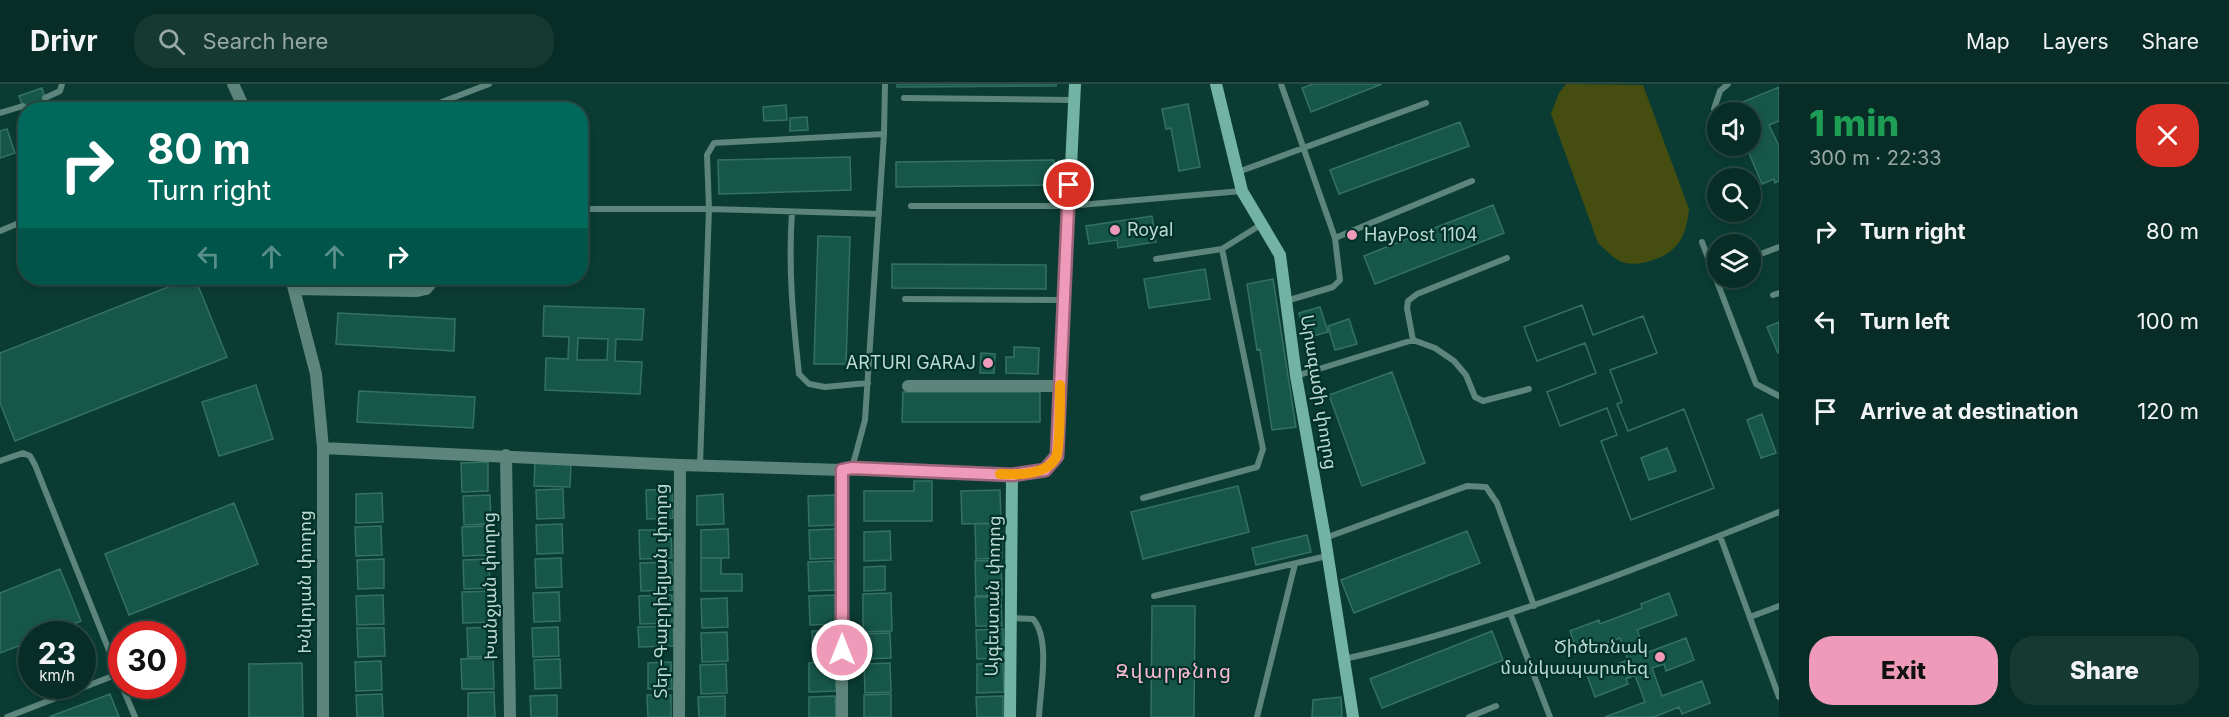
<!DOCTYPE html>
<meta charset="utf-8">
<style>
:root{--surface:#082d26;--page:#163932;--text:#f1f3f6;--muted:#98a8a7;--line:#294943;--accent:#ef9ab8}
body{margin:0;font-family:Inter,"Noto Sans Armenian",sans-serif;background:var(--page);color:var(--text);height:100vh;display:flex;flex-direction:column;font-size:22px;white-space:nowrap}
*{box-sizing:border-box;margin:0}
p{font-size:20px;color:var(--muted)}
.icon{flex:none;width:33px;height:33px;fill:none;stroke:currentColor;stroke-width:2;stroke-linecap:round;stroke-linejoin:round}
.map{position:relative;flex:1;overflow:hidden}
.sheet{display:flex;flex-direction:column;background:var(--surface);width:450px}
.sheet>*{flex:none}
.hud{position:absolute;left:18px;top:18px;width:570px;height:183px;border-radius:24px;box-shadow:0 3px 9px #0003,0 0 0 2px var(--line);background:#00695c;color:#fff;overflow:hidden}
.fabs{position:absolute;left:1707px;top:18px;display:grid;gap:12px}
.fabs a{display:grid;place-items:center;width:54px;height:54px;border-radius:50%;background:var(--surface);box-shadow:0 3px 9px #0003,0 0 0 2px var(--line);font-size:30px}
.speed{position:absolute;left:18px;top:537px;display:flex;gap:12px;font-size:30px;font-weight:700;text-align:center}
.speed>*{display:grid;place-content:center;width:78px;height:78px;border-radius:50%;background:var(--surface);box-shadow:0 3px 9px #0003,0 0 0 2px var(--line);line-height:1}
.speed small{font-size:15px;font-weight:400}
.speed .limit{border:9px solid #d22;background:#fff;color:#111}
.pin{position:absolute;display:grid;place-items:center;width:51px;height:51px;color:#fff;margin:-26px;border:3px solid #fff;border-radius:50%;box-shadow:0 2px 6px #0007}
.me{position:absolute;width:66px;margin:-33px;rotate:0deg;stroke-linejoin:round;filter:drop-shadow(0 0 4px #0008)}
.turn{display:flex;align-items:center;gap:21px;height:126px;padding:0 30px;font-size:27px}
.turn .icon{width:78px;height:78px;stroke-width:2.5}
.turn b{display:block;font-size:42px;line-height:51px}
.lanes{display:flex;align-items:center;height:57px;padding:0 30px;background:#0003;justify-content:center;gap:30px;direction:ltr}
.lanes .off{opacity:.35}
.round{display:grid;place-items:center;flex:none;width:63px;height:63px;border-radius:24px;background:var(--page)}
.overview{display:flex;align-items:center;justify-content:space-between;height:102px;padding:0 30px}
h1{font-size:36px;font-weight:800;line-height:45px;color:#1e9e55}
.button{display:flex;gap:12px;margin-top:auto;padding:12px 30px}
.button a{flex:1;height:69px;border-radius:24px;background:var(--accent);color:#111;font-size:24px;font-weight:800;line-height:69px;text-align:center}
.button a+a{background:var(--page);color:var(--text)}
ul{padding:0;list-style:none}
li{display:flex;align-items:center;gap:18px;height:90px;padding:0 30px}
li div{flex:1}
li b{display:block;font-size:22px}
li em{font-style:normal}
header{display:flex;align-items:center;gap:36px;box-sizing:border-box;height:84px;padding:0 30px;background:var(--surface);border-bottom:2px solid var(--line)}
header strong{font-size:28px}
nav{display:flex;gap:33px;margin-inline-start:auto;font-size:21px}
.search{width:420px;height:54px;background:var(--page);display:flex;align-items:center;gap:15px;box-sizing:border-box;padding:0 21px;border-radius:24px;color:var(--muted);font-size:22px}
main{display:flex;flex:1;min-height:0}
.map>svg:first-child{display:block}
</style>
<header>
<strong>Drivr</strong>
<div class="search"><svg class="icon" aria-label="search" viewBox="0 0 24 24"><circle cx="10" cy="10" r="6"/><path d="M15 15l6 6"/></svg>Search here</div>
<nav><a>Map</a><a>Layers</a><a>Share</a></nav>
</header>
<main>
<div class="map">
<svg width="1779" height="633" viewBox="0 0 1779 633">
<rect width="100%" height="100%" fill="#0a3c33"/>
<path fill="#454d10" d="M1566,0L1643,1L1689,125C1686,151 1680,167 1653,176C1645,179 1634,181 1625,179C1614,176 1606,166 1598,159L1551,30L1559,9Z"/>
<path fill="#17574a" stroke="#347164" stroke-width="1.5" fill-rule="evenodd" d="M897,0H1056V2L897,3Z
M1313,0H1382L1311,28L1302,4Z
M1779,3V37L1769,41L1779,62V97L1775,99L1774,95L1762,100L1746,62H1750V28H1733L1731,23Z
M42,4L49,26H26V31L19,12Z
M1188,20L1200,83L1179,87L1171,44L1166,45L1162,25Z
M786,21L787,36L764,37L763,23Z
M807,33L808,46L790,47V34Z
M1460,38L1469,62L1339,110L1330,86Z
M7,45L15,69L0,74V47Z
M850,73L851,106L719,110L718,76Z
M1054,76V101L896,103V78Z
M1493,121L1504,149L1375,200L1364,172Z
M1152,132L1156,158L1118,164L1117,156L1089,160L1086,142Z
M818,152L850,153L846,280H814Z
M892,180L1046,181V205L892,204Z
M1205,185L1210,215L1149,224L1144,195Z
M191,194H195L227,273L15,357L0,319V269Z
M1273,195L1296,343L1272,346L1260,265L1257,266L1247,200Z
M1582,221L1593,251L1643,232L1657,269L1610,286L1622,318L1617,320L1628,347L1684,325L1714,404L1631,436L1601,357L1617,351L1607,324L1560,342L1547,308L1596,289L1585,259L1537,277L1524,243ZM1667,364L1676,387L1649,396L1641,374Z
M1582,221L1593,251L1643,232L1657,269L1610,286L1622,318L1617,320L1628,347L1684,325L1714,404L1631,436L1601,357L1617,351L1607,324L1560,342L1547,308L1596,289L1585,259L1537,277L1524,243Z
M544,222L644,225L642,256L616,255L615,277L642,278L640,310L545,306L546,274L568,275L569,253L543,252ZM578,254L608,255L607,276H577Z
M1320,223L1328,248L1306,254L1299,229Z
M338,229L455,235L454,267L336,260Z
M1349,235L1357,260L1335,266L1328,242Z
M1779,238V268L1778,269L1767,243Z
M1014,263L1039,264L1038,290L1006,289V273H1014Z
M981,269L995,270L994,289H980Z
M1392,288L1425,379L1362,402L1329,311Z
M256,301L273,355L219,372L202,318Z
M359,307L475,313L473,344L357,338Z
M903,308H1040V338H902Z
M1762,330L1776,369L1761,374L1747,336Z
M535,377L571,379L570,403L534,402Z
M488,378V407L462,408L461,379Z
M914,397H932V437H864V407H914Z
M1238,402L1249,448L1143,475L1131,428Z
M563,405L564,434L537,435L536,406Z
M672,405L673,434L647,435L646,406Z
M1000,406L1001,439L962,440L961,407Z
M382,409L383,438L356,439V410Z
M723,410L724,440L697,441V412Z
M490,411L491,440L464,441L463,412Z
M835,411L836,441L809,442L808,412Z
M234,419L258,480L129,531L105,470Z
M1001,439L1002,474L976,475L975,440Z
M562,440L563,469L537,470L536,441Z
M381,442L382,471L356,472L355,443Z
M489,442L490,471L463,472L462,443Z
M728,445L729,474H701V446Z
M835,445L836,474L810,475L809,446Z
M639,446H671L672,474L640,475Z
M890,447L891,476L864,477V448Z
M1467,447L1480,479L1354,529L1341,496Z
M1307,451L1311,468L1256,481L1252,464Z
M561,474L562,503L536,504L535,475Z
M701,474H721V490H742V507H701Z
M384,475V504L358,505L357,476Z
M489,475L490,504L464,505L463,476Z
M1001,476L1002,511L976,512L975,477Z
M834,477L835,506L809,507L808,478Z
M672,478L673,506L641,507L640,479Z
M885,482V506L864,507V483Z
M60,485L81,537L47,550H32V557L0,569V509Z
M494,507V538L463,539L462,508Z
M559,508L560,537L534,538L533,509Z
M891,509L892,547L863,548V510Z
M1669,509L1677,531L1637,546L1646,569L1686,554L1694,576L1666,587L1664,580L1652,584L1662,612L1702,597L1710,619L1682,630L1679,623L1654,633H1605L1645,618L1635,591L1626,595L1628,600L1595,613L1587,591L1628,576L1620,554L1578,569L1570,547L1599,536L1600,540L1642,524L1641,520Z
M383,511L384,540L357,541L356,512Z
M672,511V539L640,540L639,512Z
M835,511L836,540L810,541L809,512Z
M975,513H1001L1002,542H976Z
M727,514L728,543L702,544L701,515Z
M1152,522H1195L1194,633H1151Z
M673,542L674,562L639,563L638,543Z
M493,543L494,572L468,573L467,544Z
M558,543L559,572L533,573L532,544Z
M357,544H384L385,572L358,573Z
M1003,545L1004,574L977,575L976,546Z
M839,546V575L813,576L812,547Z
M1492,547L1503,576L1382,624L1370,595Z
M727,548L728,577L702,578L701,549Z
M890,549L891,574L865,575L864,550Z
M493,574L494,605H462L461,575Z
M560,575L561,604L535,605L534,576Z
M381,577L382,606L356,607L355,578Z
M671,578L672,605H648V579Z
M835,578L836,607L809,608V579Z
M302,579L303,633H249V580Z
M890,579L891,608L865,609L864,580Z
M1003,579L1004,608L977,609V580Z
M726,580L727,609L701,610L700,581Z
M494,608L495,633H468V609Z
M110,610L119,633H49Z
M382,610L383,633H357L356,611Z
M891,610V633H864V611Z
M557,611V633H531L530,612Z
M647,611H671V633H648Z
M725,612V633H699L698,613Z
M835,612L836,633H809V613Z
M1003,612V633H977L976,613Z
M1341,613L1342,633H1312L1313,616Z"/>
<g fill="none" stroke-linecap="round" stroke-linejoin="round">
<path stroke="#5d857b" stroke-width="6" d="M1281,0L1335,154L1340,196L1333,203L1286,217
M45,14L60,7L62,0
M904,14L1073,16
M1714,25L1720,7L1728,0
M421,26L489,0
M0,29L23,22
M1238,88L1426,19
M911,122H1068L1242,107
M580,125H709L879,130
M792,128C788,184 793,235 799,290L809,300L825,303L868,299
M0,147L26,136
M1335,154L1472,97
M1702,158L1756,300L1779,312
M1750,174L1779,163
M1156,175L1222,165L1262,140
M1773,211L1779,209
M905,215L1064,216
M1413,256L1407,224L1408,217L1417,210L1507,174
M1296,292L1413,256L1435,264L1454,277L1466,291L1475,313L1483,317L1529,305
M0,377L23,369L30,372L35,381L122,599
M700,381L709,125L707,71L714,59L884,50
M852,384L865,336L884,50L885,0
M1143,414L1257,383L1263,365L1222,165
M1720,452L1779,613
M1325,454L1467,402L1486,403L1497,419L1534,522
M1154,512L1327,472
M1510,529L1550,633
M1750,533L1779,522
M1011,534L1033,535C1051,555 1040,607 1039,633
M1344,575C1494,542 1637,485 1779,428
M122,602L135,633
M7,633L118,590
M1257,633L1295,480
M1469,633L1496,622"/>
<path stroke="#5d857b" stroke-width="12" d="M233,0L245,26
M291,194L316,290L323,364V633
M294,205L417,207L426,205L432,198L433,194
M908,302H1060
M323,364L680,381L842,386L852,384L1012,391
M506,371L510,633
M842,386V633
M679,633L680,381"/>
<path stroke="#72b3a3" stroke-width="12" d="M1216,0L1242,107L1280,171L1296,292L1325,454L1353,633
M1010,633L1012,391L1045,386L1057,372L1075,0"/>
</g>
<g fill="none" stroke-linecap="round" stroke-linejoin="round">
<g stroke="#9b6478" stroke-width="15">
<path id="route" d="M842,566V386L852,384L1012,391L1045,386L1057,372L1069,101"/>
</g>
<use href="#route" stroke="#ef9ab8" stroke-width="10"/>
<path stroke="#f59e0b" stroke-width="10" d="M1000,390C1017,391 1048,391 1056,373C1060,365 1060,313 1060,301"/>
</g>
<g fill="#ef9ab8" stroke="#003229" stroke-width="2">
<circle cx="1115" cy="146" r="6"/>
<circle cx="1352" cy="151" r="6"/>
<circle cx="988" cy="279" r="6"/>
<circle cx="1660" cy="573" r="6"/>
</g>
<g text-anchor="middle" stroke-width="4.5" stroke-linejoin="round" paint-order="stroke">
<g font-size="18" fill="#bcd9d1" stroke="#003229" text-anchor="start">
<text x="1127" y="152">Royal</text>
<text x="1364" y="157">HayPost 1104</text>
<text x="976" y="285" text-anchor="end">ARTURI GARAJ</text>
<text x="1648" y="569" text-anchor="end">Ծիծեռնակ<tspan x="1648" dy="21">մանկապարտեզ</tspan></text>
</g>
<g font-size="18" fill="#bcd9d1" stroke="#003229">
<text transform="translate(1319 308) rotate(81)" y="6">Արագածի փողոց</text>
<text transform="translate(305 498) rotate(-90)" y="6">Խնկոյան փողոց</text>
<text transform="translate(490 502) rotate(-91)" y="6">Խանջյան փողոց</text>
<text transform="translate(661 507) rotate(-90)" y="6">Տեր-Գաբրիելյան փողոց</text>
<text transform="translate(993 512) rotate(-89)" y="6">Այգեստան փողոց</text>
</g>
<g font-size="20" letter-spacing="1.5" fill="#fcbad1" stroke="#003229">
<text x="1174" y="594">Զվարթնոց</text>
</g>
</g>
</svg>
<div class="fabs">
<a><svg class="icon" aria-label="sound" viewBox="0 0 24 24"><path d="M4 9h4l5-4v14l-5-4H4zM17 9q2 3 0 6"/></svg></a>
<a><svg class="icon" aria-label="search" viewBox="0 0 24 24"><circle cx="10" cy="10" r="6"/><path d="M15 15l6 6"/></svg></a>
<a><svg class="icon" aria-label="layers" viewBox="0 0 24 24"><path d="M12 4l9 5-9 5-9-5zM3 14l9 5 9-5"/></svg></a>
</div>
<div class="speed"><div>23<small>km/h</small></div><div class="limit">30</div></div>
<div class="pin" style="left:1069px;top:101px;background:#d93025"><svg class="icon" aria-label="arrive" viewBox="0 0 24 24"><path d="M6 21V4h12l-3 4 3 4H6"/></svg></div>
<svg class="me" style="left:842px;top:566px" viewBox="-20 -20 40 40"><circle r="17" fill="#ef9ab8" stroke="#fff" stroke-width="3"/><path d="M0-11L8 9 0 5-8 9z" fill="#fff"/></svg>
<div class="hud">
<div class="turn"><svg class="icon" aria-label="right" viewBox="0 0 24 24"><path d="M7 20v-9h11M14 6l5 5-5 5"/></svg><div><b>80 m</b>Turn right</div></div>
<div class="lanes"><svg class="icon off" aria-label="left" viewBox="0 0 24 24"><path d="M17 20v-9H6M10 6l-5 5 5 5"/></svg><svg class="icon off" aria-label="ahead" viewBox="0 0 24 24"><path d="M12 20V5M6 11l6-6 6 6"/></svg><svg class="icon off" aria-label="ahead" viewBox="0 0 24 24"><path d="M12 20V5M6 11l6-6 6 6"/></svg><svg class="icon" aria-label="right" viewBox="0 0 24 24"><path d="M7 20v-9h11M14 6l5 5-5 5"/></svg></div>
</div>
</div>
<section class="sheet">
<div class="overview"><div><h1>1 min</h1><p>300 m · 22:33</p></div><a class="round" style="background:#d93025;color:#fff"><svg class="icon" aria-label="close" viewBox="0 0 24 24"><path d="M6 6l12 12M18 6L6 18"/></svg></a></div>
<ul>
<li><svg class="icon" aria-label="right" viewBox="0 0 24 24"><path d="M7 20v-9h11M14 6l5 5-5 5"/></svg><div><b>Turn right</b></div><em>80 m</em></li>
<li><svg class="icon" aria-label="left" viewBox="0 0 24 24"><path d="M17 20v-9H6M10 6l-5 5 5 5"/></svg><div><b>Turn left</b></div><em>100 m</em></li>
<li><svg class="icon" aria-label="arrive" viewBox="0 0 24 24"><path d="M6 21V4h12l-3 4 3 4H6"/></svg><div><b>Arrive at destination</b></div><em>120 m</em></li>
</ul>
<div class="button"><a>Exit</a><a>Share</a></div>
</section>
</main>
